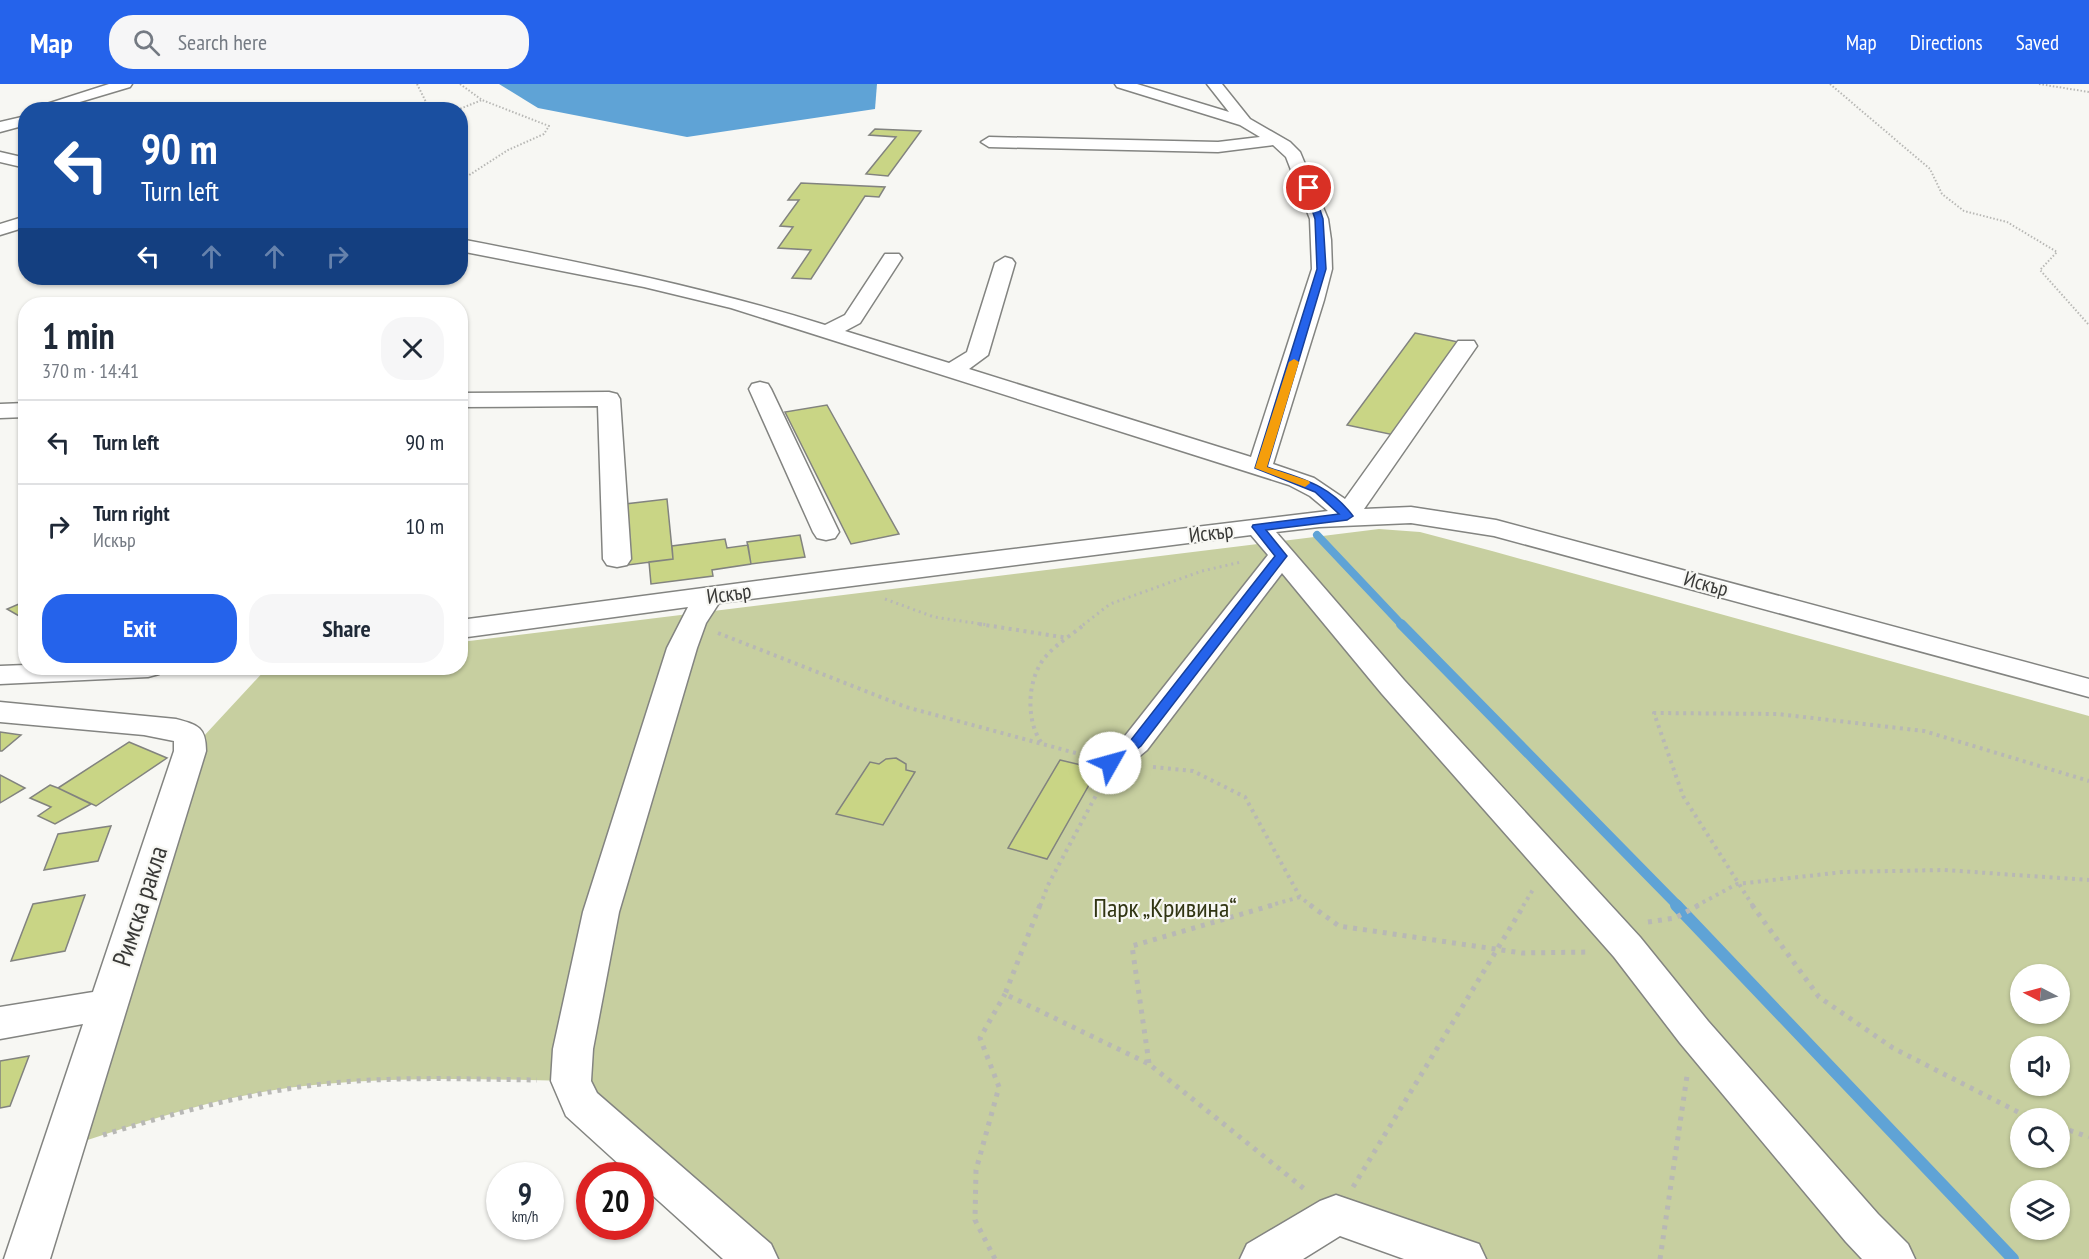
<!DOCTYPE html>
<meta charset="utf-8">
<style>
:root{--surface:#fff;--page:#f6f6f7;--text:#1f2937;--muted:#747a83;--line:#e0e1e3;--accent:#2563eb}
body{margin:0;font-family:"PT Sans Narrow",sans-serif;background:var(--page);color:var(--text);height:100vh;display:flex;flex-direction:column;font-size:22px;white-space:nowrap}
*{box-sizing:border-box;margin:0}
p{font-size:20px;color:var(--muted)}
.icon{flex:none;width:33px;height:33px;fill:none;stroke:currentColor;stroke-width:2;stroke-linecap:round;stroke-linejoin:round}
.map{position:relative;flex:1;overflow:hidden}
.panel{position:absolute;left:18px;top:213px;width:450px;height:378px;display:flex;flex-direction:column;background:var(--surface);border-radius:24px;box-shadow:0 2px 4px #0004}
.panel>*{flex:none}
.banner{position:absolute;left:18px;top:18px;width:450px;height:183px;border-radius:24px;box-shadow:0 2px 4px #0004;background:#1a4fa0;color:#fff;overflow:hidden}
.needle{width:39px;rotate:276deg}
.fabs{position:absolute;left:2010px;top:880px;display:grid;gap:12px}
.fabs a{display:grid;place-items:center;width:60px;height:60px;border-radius:50%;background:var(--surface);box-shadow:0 2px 4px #0004;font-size:30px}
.speed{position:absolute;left:486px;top:1078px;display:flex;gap:12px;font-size:30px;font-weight:700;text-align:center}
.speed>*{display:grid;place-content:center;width:78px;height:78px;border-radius:50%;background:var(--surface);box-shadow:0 2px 4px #0004;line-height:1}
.speed small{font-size:15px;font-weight:400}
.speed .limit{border:9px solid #d22;background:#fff;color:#111}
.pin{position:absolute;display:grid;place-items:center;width:51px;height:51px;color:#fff;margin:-26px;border:3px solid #fff;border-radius:50%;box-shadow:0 2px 6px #0007}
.me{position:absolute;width:66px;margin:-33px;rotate:52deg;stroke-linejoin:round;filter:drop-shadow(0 0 4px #0008)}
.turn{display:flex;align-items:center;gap:21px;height:126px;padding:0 24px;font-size:27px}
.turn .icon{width:78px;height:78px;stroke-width:2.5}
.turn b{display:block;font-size:42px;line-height:51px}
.lanes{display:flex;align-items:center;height:57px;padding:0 24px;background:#0003;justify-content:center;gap:30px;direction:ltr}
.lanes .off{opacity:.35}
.round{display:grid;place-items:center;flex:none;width:63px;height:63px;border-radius:24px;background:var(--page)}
.summary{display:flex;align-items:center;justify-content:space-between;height:102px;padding:0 24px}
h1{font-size:36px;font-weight:600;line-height:45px}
.cta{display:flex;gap:12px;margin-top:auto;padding:12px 24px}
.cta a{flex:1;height:69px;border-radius:24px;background:var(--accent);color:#fff;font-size:24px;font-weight:600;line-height:69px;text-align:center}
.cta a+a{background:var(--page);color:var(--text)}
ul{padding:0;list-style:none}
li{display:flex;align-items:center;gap:18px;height:84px;padding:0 24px;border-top:2px solid var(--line)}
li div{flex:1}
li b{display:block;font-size:22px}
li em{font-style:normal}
header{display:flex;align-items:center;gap:36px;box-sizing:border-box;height:84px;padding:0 30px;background:var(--accent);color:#fff}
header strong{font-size:28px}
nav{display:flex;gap:33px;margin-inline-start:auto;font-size:21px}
.search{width:420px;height:54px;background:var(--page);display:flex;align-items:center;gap:15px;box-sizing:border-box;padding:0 21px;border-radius:24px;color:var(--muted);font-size:22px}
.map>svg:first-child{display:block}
</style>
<header>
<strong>Map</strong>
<div class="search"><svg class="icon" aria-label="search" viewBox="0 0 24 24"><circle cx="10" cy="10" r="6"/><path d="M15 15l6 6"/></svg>Search here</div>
<nav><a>Map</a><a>Directions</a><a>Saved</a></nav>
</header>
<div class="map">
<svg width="2089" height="1175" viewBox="0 0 2089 1175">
<rect width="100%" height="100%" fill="#f7f7f3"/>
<path fill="#c7cfa0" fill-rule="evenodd" d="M1379,445L1420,448L1492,467L2089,632V1175H1458L1336,1131L1263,1175H755L571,997C489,995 406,993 324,1000C234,1007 148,1036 63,1064L190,667L267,584H460L461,558ZM2020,891H2060V930H2020ZM2020,963H2060V1002H2020ZM2020,1035H2060V1074H2020ZM2020,1107H2060V1146H2020Z"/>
<path fill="#5fa3d6" d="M499,0H877L875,25L687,53L538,24Z"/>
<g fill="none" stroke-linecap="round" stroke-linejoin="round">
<path stroke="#5fa3d6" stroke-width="8" d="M1317,451L1402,541"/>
<path stroke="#5fa3d6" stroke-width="10" d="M1401,540L1678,822"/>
<path stroke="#5fa3d6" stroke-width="12" d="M1676,821L2013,1175"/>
</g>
<path fill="#c9d585" stroke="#82837f" stroke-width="1.5" d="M875,45L921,47L888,92L866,90L896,53L869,51Z
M801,99L885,103L879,113L865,112L811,195L792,194L811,166L778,164L793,143L780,142L799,116H788Z
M1415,249L1458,258L1394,351L1347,341Z
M827,321L899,450L851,460L785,328Z
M667,415L673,475L628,481L625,420Z
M800,451L805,473L751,480L747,458Z
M725,455L727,464L748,461L751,480L712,486L713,492L651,500L649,478L673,475L672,462Z
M26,517V536L7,525Z
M0,648L21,651L2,667H0Z
M129,658L167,674L96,722L58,704Z
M896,674L906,680V686L915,688L883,741L836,730L870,678L879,680L886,675Z
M1060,676L1098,685L1047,775L1008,764Z
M0,691L25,704L0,719Z
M50,701L58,704L91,720L55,740L38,732L51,723L30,714Z
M111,742L98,777L44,786L58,750Z
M85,811L65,867L11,877L33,820Z
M29,972L10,1022L0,1024V977Z"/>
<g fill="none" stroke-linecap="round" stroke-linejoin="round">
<g stroke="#838481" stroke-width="3">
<path id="minor" d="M109,0H132L130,3L53,26H28Z
M1115,0H1137L1229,28L1207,0H1222L1250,35L1290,58L1300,68L1328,135L1331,156L1332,185L1324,216L1273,380L1314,394L1345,415L1458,257H1474L1477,262L1364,425L1411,423L1496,436L2089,595V613L1494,452L1411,439L1319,443L1276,448L1404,596L1640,853L1708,937L1878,1130L1908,1160L1915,1175H1862L1846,1158L1680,959L1614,873L1382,610L1282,489L1147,666C1131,679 1120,692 1099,686L1094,679L1099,672L1125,652L1268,471L1251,451L719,519L706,539L697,564L619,828L593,965L591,997L597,1009L771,1160L778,1175H723L640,1100V1092H632L566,1032L551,997L553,965L583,828L667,564L688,523L460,554V536L841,486L1328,427L1310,412L1289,401L731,224L644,203L460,167V155C584,179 705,203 825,241L845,231L885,170H899L902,174L860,239L845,247L949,279L967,268L995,179L1005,173L1012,175L1015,179L988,271L969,285L1251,373L1312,185L1310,135L1286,73L1273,61L1218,68L989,63L981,58L989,53L1218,58L1260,53L1240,41L1117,3Z
M26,32V41L0,48V38Z
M0,68L26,74V84L0,78Z
M26,132V143L0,151V140Z
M760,298L768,300L771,305L839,448L835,454L826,456L817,454L813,448L749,305L752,300Z
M609,308L617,310L620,315L631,475L627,481L617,483L607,481L603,475L598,322L460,323V309Z
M26,319V333L0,334V320Z
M26,581V584H163L159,590L148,593L0,600V582Z
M0,618L176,635C198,641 206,643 206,667L50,1175H4L83,940L0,955V923L93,908L174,667V657L144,651L0,638Z
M1336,1111L1479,1160L1486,1175H1404L1340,1152L1303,1175H1240L1247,1160L1320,1117Z"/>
</g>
<path stroke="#b8b8b5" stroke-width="2" stroke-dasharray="1.5 2" stroke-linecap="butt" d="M417,0L430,26
M460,0L482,16L549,42L544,50L508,66L460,97
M1830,0L1930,85L1942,110L1964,127L2007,138L2057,168L2040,186L2089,241
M2039,0L2089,8
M457,26L482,16"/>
<path stroke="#b8b8b5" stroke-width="3" stroke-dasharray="2 4" stroke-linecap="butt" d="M885,515L934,533L988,541
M1083,541L1110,520L1202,487L1241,478"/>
<path stroke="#b8b8b5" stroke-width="4" stroke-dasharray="3 4.5" stroke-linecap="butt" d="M979,540L1068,554
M718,549L906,623L1083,671
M1041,658C1025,635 1027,591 1048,570C1058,559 1073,550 1085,540
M1153,683L1193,687L1245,713L1300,813L1312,822
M1040,822L1048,801L1101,702
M1268,822L1300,813
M1523,822L1534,804
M1696,822L1737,800L1843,788L1944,786L2089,796
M1753,822L1683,712L1654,629L1778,630L1924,647L2089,697"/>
<path stroke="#b8b8b5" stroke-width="5" stroke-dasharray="4 6" stroke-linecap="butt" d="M1040,821L1005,910L1149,980L1307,1107
M1310,821L1339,842L1522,869L1590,868
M1752,821L1819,913L1893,964L2018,1028L2037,1035
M1648,838L1675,834L1699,821
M1149,979L1132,862L1273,821
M2060,1043L2089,1053
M103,1051C174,1029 247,1009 322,1000C393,992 465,995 537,996
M1353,1103L1524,821
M995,1175L975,1136L976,1086L999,1003L980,954L1005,910
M1660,1175L1687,992"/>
<use href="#minor" fill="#fff" fill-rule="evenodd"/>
</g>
<path fill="#2563eb" stroke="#184099" stroke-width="1.5" d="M1309,102L1313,104L1323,135L1326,185L1267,383C1302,395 1329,400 1353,432L1347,436L1266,446L1287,472L1141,662L1115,682H1105L1103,679L1105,675L1131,656L1275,472L1252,443L1253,441L1339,430L1315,408L1255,384L1317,185L1315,135L1305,104Z"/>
<path fill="#f59e0b" d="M1294,275L1299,278L1267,383L1309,397L1310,399L1305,403L1255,384L1289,278Z"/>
<g text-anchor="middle" stroke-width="4.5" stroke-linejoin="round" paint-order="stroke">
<g font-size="21" fill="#393937" stroke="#f7f7f3">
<text transform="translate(1211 449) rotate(-7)" y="7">Искър</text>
<text transform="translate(1706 500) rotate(15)" y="7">Искър</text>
<text transform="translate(729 510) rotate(-8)" y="7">Искър</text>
</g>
<g font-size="26" fill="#393937" stroke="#f7f7f3">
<text transform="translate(140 822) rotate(-72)" y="9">Римска ракла</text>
</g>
<g font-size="26" fill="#313513" stroke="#f7f7f3">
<text x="1165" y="833">Парк „Кривина“</text>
</g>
</g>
</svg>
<div class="fabs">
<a><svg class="needle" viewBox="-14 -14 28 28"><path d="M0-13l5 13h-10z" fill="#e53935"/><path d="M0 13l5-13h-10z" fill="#747a83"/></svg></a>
<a><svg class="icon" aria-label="sound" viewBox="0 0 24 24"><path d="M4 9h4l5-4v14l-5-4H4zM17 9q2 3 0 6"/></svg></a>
<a><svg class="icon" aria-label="search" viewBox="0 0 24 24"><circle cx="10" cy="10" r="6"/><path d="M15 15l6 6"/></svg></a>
<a><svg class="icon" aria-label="layers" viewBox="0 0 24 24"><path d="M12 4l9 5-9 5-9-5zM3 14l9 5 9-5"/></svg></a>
</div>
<div class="speed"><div>9<small>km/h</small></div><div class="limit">20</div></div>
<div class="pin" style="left:1309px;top:104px;background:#d93025"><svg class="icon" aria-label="arrive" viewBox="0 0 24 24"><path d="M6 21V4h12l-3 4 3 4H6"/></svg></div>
<svg class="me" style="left:1110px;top:679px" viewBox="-20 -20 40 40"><circle r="19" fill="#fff"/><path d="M0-13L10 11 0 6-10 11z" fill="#2563eb"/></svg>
<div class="banner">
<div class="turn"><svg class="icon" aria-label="left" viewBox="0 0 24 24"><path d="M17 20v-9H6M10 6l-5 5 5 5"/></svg><div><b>90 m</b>Turn left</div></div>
<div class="lanes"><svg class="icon" aria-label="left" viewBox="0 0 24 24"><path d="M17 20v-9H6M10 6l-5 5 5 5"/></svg><svg class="icon off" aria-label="ahead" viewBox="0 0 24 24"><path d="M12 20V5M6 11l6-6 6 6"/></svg><svg class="icon off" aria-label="ahead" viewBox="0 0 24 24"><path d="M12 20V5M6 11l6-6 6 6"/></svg><svg class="icon off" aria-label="right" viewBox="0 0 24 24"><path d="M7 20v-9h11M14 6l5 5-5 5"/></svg></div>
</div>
<section class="panel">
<div class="summary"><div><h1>1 min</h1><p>370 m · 14:41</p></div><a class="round"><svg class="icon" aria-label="close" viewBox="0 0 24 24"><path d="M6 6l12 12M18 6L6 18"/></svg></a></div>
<ul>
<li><svg class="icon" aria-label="left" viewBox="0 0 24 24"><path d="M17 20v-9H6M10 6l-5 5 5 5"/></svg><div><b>Turn left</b></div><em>90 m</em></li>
<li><svg class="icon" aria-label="right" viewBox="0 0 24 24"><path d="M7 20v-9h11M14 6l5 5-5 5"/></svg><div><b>Turn right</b><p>Искър</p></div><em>10 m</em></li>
</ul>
<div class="cta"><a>Exit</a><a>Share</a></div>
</section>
</div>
